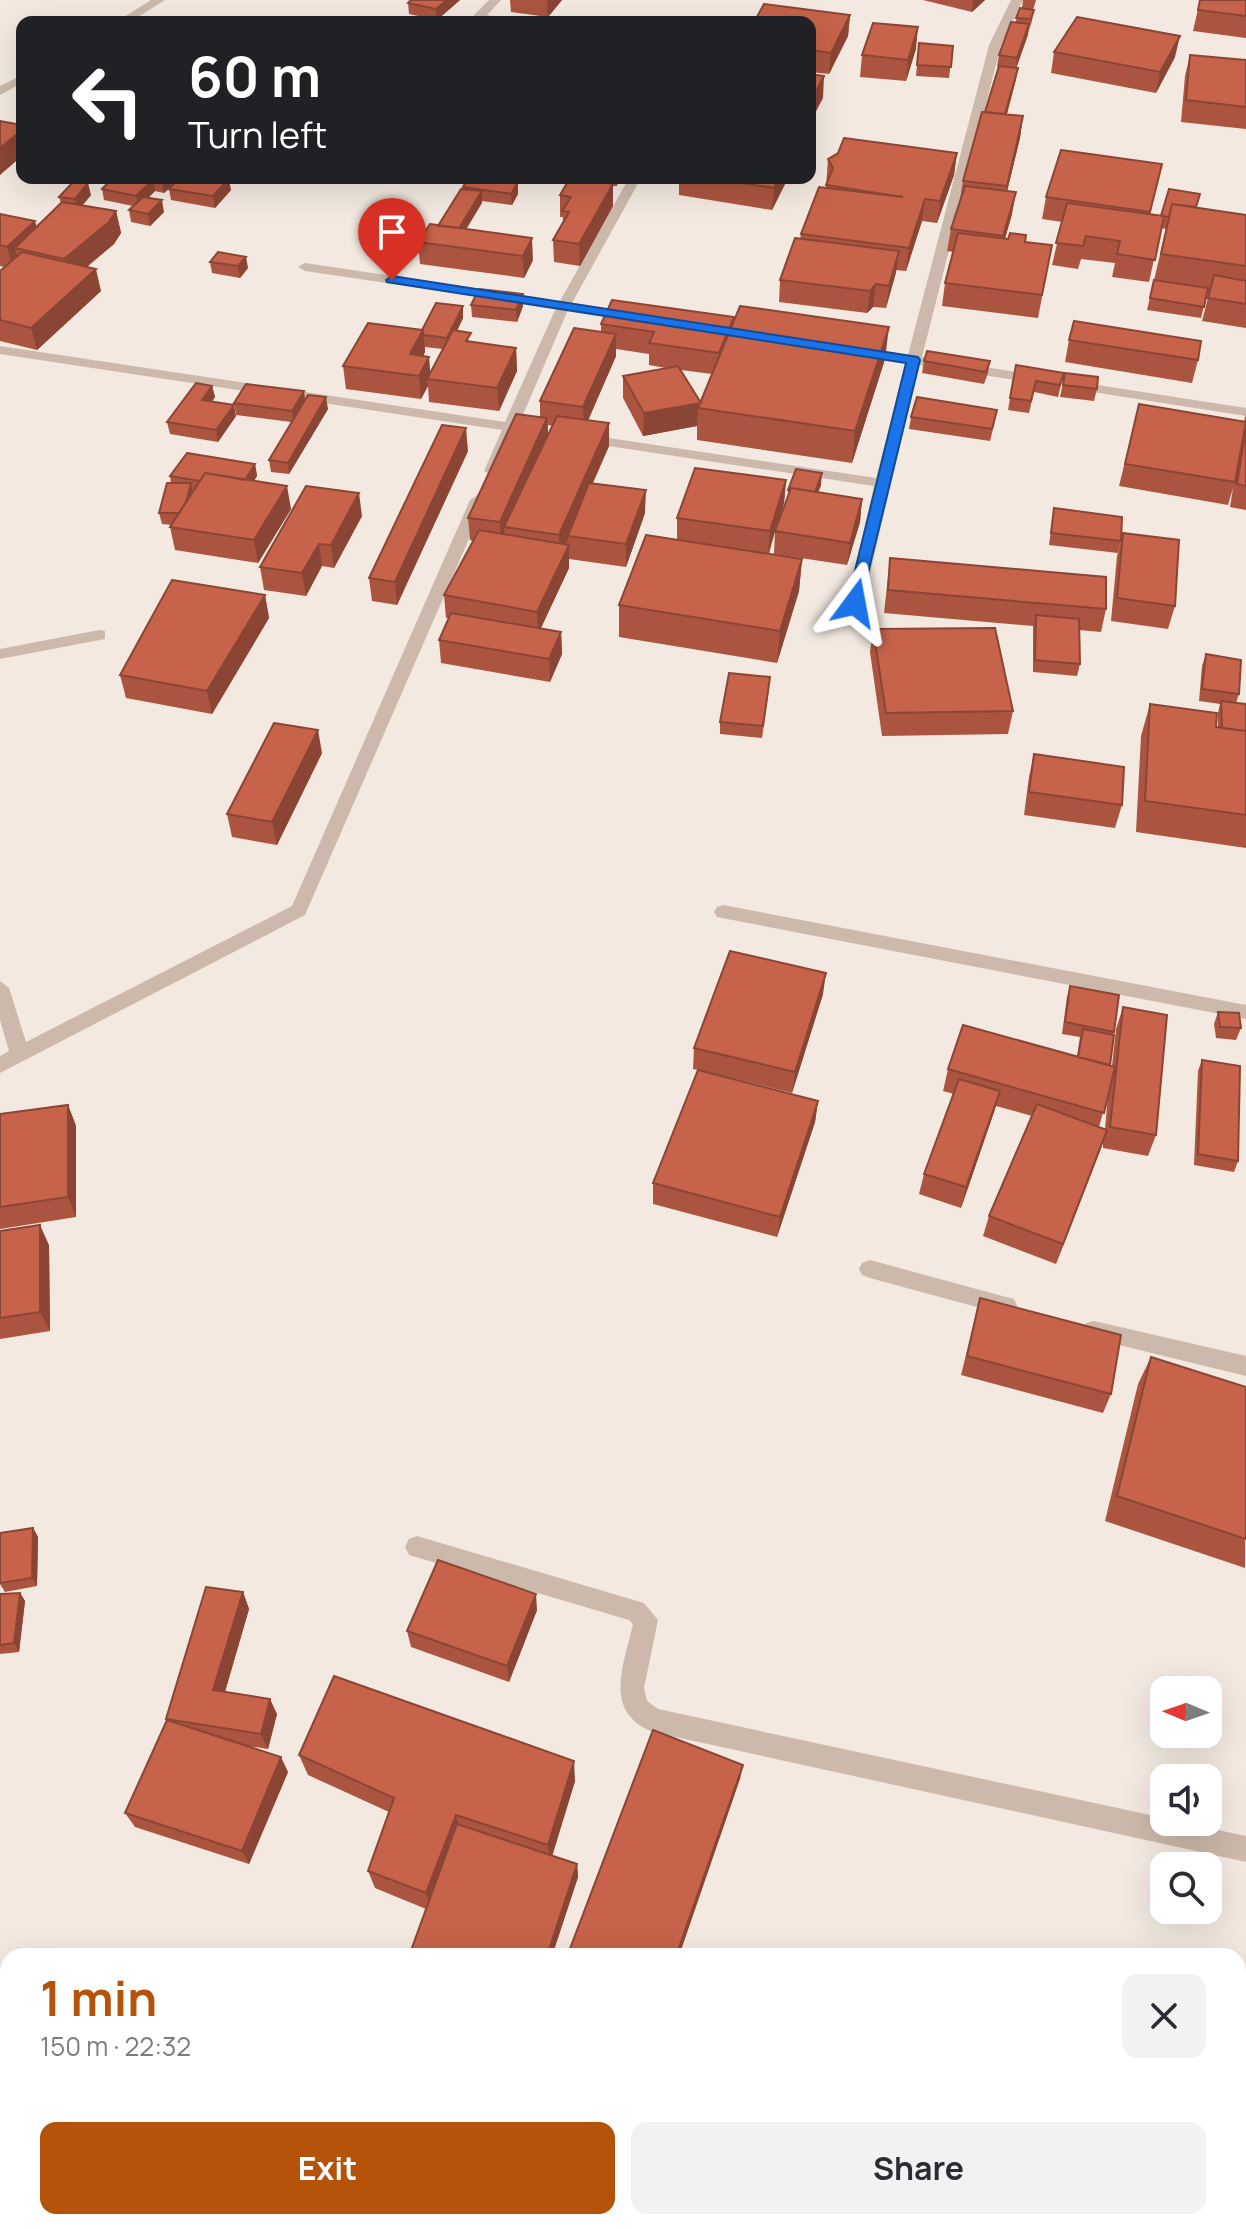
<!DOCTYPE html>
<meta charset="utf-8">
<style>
:root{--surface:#fff;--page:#f2f2f3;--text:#2b2b33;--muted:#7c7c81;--accent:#b45309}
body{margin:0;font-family:Manrope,sans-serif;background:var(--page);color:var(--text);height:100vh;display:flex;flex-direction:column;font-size:30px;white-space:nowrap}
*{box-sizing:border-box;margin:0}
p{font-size:26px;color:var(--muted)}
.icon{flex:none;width:44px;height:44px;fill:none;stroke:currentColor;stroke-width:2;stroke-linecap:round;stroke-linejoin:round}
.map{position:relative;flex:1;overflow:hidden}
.side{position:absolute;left:0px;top:1948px;width:1246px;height:282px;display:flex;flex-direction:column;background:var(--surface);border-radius:24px 24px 0 0;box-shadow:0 8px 32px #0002}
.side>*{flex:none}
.guide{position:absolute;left:16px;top:16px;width:800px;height:168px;border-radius:16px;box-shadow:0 8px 32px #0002;background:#202124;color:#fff;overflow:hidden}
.needle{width:52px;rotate:272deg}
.controls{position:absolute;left:1150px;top:1676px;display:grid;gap:16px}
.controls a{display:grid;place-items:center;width:72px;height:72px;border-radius:16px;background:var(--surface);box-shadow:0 8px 32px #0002;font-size:40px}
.pin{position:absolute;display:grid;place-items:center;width:68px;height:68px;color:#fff;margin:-82px -34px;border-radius:50% 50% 50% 0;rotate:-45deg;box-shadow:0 0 8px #0007}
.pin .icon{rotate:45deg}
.me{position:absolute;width:88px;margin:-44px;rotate:13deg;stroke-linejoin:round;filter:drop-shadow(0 0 6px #0008)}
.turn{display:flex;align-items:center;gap:28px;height:168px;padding:0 40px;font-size:36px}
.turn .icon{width:104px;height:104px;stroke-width:2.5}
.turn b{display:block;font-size:56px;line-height:68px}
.round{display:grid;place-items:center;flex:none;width:84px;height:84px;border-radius:16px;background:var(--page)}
.summary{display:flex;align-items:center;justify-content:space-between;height:136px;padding:0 40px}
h1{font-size:48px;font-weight:700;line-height:60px;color:var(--accent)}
.cta{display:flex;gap:16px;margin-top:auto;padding:16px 40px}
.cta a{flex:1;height:92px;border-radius:16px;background:var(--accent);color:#fff;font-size:32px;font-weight:700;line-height:92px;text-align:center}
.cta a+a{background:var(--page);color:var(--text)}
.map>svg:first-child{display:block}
</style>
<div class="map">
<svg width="1246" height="2229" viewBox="0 0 1246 2229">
<rect width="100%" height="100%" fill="#f3e9e0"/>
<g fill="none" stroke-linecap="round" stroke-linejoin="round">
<path fill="#ccb9ab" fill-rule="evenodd" d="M151,0H165L130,22H116Z
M489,0H501L487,15L522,22L474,19V15Z
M1011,0H1023L1001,45L922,357L1041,376L1048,380L1041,384L919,365L863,603L855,608L847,603L874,486L582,442L575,438L582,434L876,478L906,363L859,355L852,351L859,347L908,355L989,45Z
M22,75V83L0,95V86Z
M629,178H641L572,303L633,312L640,316L633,320L568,310L519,424L529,429L522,433L515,432L496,474L491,475L484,471L502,430L0,354V346L505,422L556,308L305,271L298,267L305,263L560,301Z
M1072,381L1246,408V416L1067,388V382Z
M478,495L486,500L305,915L0,1073V1056L9,1051L0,1020V981L9,988L26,1042L292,906L470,500Z
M99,630L105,631V639L0,659V649Z
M723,905L1246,1005V1019L717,917L714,912L717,907Z
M870,1260L1006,1297L1014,1299L1017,1306L1014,1313L1006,1315L870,1278L862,1275L859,1269L862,1263Z
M1094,1321L1246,1356V1376L1086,1337L1083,1330L1086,1323Z
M417,1536L644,1603L658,1620L644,1688L647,1701L658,1709L1164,1818V1822H1181L1246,1836V1862L653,1732C602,1712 624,1665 633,1624L629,1620L409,1555L405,1547L409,1539Z
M0,2170H8V2198H0Z
M362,2222H421L423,2229H364Z"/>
</g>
<path fill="#ab5540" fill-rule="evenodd" d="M411,0H460L437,20L409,14L408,3Z
M510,0H562L548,17L511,12Z
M923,0H985L972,12Z
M1023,0H1036L1033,10L1032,21L1029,30L1016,68V79L1007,114L1023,116L1020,138L1007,191L1012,214L1005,239L1052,245L1038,318L942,306L945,283L953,252L947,251L951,229L960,199L963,181L998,67L997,66L999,55L1022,8Z
M1200,0H1246V38L1193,31Z
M850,15L848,36L829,74L810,72V22Z
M919,43L953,46L949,78L916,76Z
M916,49L906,81L860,77L862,55Z
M1054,52L1175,57L1156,93L1051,73Z
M1190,55L1246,60V129L1181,122L1185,76Z
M957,153L954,175L937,223L922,221L906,271L896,270L886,308L873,307L867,313L779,302L780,280L800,239L801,234L826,187L828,159Z
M1162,164L1150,214L1161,216L1197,208L1246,215V328L1202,321L1209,294L1207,293L1201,318L1147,310L1166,229L1161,228L1149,282L1112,277L1115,263L1081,259L1078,269L1052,265L1062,222L1042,219L1046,197Z
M113,178H177V180L231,190L215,208L171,200L169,189L164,193L155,191L148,198L164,212L150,226L131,222L129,210L133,206L104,200L102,189Z
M549,178H620L617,186H613V206L580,266L554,262L553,240L563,223V217H560V195L569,181Z
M679,178H788L772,210L679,195Z
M518,182V194L512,205L482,201L466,229L533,260L524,278L420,264L418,242L438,226L463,189V187Z
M91,195L82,205L116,211L121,233L114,244L87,267L101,291L37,350L0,341V271L4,267L0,266V214L36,226L61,203L59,197Z
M210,262L248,268L240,278L212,273Z
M523,294V306L517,322L472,317L471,305Z
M463,306V318L457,331L471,342L516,348L517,371L499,411L429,402L428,386L421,399L346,389L343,366L422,330ZM425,347L443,349L431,373L423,356L425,352Z
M734,317L733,322L885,359L852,463L697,440V426L643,436L623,398V376L666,368L649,365V354L616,349V356L588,420L609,446L593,483L645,513L626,567L569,559V568L541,628L561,632L562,654L550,682L441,663L439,640L449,618H446L444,595L473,541L470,540L468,518L540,417V401L601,332V324ZM681,370L712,374L700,402ZM548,425L553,426L548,436Z
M1069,340L1198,360L1192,383L1065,362Z
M924,361H990L988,373L984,384L922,373Z
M1016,365L1061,385L1058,397L1034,392L1029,413L1008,410Z
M1065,373L1097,389L1094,401L1060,397Z
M212,386L215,397L212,401L236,416L218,442L170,434L167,422Z
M304,391L305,400L328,409L289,474L271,472L269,460L291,422L236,415L234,403Z
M1139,404L1244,421L1246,414V427H1245L1243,438L1246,427V510L1230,507L1233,488L1228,505L1119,486Z
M911,417L995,421L990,441L909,429Z
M468,451L397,605L372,601L369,578Z
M255,464L257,476L254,481L291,509L258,563L175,550L170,527L172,525L162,524L159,513L171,483L170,476Z
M786,480L784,503L776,529L788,497V490L821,485L818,492L862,499L860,522L847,565L774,554L775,531L769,554L802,559L799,591L777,663L619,637V605L677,540V518Z
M1054,508L1121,541L1118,553L1049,545Z
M362,516L334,568L322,566L306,596L264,590L260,567Z
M1123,533L1175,606L1168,629L1111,621L1117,556Z
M890,558L1106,609L1101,632L1079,630L1080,664L1077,676L1033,672V626L884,613Z
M265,595L269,618L212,714L126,698L120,675Z
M873,629L1013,711L1008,734L882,736L870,652Z
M1206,654L1239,694L1236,703L1246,704V848L1136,832L1141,736L1150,704L1218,727V713L1220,704L1199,701L1202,666Z
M769,689L762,738L720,734V722Z
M322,753L277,845L232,837L227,814Z
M1034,754L1122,805L1115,828L1024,815L1029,777Z
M1070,986L1114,1032L1110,1065L1112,1066L1116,1029L1123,1007L1156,1135L1148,1156L1103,1148V1142L1056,1264L983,1236L989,1216L1032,1116L996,1106L961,1208L919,1194L924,1174L954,1094L943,1091L948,1069L1077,1056L1080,1037L1062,1034L1067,997ZM1108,1095L1105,1129L1099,1127Z
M823,994L792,1093L699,1070L818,1101L815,1122L777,1237L653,1204V1183L698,1070L693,1069L694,1048Z
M1218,1012L1241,1028L1236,1040L1216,1038L1214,1024Z
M1202,1060L1238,1161L1234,1172L1194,1165L1198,1071Z
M68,1105L76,1126V1217L0,1229V1114Z
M0,1231L49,1245L50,1331L0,1339Z
M980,1298L1111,1394L1103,1413L961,1375Z
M1151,1357L1246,1387L1245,1568L1105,1521L1138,1384Z
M33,1528L38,1537L37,1586L5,1592L0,1584V1533Z
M243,1592L249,1609L225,1692L277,1714L268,1749L242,1745L288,1772L249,1864L135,1827L125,1813L167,1721L166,1719Z
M20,1593L25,1601L19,1652L0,1654V1594Z
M537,1610L509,1682L411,1647L407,1631Z
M299,1755L575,1781L552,1856L577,1864L578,1877L552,1956H409L426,1909L375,1888L368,1871L389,1812L308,1775Z
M625,2222H688L687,2229H658Z
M948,2222H1022L1021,2229H947Z"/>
<path fill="#8b4534" d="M447,0H460L437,20L436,9Z
M547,0H562L548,17Z
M973,0H985L972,12Z
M850,15L848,36L829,74L831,53Z
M1029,24L1028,35L1016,69L1017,58Z
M918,27L916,49L906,81L908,60Z
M1180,36L1175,57L1156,93L1160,72Z
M1018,68L1016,79L1002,132L1003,121Z
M824,76L823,98L810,123L811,102Z
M1023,116L1020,138L1003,208L1007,186Z
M22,130V156L0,175V148Z
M957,153L954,175L937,223L940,201Z
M165,178H177V180L164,193L162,181Z
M779,178H788L772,210L774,188Z
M229,179L231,190L215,208L213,196Z
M153,180L155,191L139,207L136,196Z
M518,182V194L512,205L511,194Z
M88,183L91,195L78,211L75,199Z
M613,184V206L580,266L579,244Z
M482,191V203L455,248L454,237Z
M1016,192L1012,214L999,258L1003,236Z
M925,199L922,221L906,271L909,248Z
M162,200L164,212L150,226L148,214Z
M116,211L121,233L114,244L69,281L64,259Z
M35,221L41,243L15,248L19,263L13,269L7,247Z
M532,238L533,260L524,278L523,256Z
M899,251L896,273L886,308L889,286Z
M246,257L248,268L240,278L238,266Z
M96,269L101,291L37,350L31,328Z
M876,284L873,307L867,313L870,291Z
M523,294V306L517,322L516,310Z
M463,306V318L448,350L447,338Z
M889,327L885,359L852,463L855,431Z
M423,330L425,352L412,377L410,354Z
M616,334V356L584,430L583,407Z
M516,348L517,371L499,411L497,388Z
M429,357L431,380L427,379L428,386L421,399L419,376Z
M212,386L215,397L205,412L202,400Z
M304,391L305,403L294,423L292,411Z
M326,397L328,409L289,474L288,463Z
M701,403L698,408L697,426L643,436L644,413Z
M234,405L236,416L218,442L216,430Z
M547,418L548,441L504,527L505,536L501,545L500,522Z
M609,423V446L569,536H568V539L559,558V535Z
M466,428L468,451L397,605L395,582Z
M255,464L257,476L242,500L240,488Z
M822,473L821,485L813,506L814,494Z
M786,480L784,503L768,554L770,531Z
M191,483L193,495L184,513Z
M287,486L291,509L258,563L254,540Z
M646,490L645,513L626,567V544Z
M359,493L362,516L334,568L331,545Z
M862,499L860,522L847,565L850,543Z
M319,544L322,566L306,596L302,573Z
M569,545V568L538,634L537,612Z
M802,559L799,591L777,663L780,631Z
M265,595L269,618L212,714L207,691Z
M561,632L562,654L550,682L549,659Z
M318,730L322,753L277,845L272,822Z
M826,973L823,994L792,1093L795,1072Z
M1000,1091L994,1112L961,1208L966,1187Z
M818,1101L815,1122L777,1237L780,1217Z
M68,1105L76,1126V1217L68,1197Z
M1107,1130L1100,1151L1056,1264L1063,1244Z
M40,1225L49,1245L50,1331L40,1312Z
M33,1528L38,1537L37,1586L32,1578Z
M243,1592L249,1609L221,1705L213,1690Z
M20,1593L25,1601L19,1652L14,1643Z
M536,1594L537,1610L509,1682L507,1666Z
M270,1699L277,1714L268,1749L261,1734Z
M281,1757L288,1772L249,1864L242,1851Z
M574,1761L575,1781L550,1863L548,1845Z
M743,1765L740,1779L679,1956H676Z
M456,1815L461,1834L431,1910L426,1893Z
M577,1864L578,1877L552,1956H547Z"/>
<path fill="#c7634a" stroke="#8b4534" stroke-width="2" d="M411,0H447L436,9L408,3Z
M1200,0H1246V16L1198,10Z
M764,4L850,15L831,53L810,50V22H754Z
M1020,8L1034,10L1031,19L1016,18Z
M1077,17L1180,36L1160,72L1054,52Z
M1011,22L1029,24L1017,58L999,55Z
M873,23L918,27L908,60L862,55Z
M919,43L953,46L951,67L917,65Z
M1190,55L1246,60V107L1186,100Z
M999,66L1018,68L1005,114L985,112Z
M810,74L824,76L811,102H810Z
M982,112L1023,116L1007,186L963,181Z
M0,121L22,125V130L0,148Z
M844,138L957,153L940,201L925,199L909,248L801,234L819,187L903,197L826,185L833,168L828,159L838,153Z
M1061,150L1162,164L1150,212L1046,197Z
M113,178H165L162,181L153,180L136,196L102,189Z
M179,178H223L229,179L213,196L169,189Z
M468,178H484L518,182L511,194L463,187Z
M570,178L613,184L579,244L553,240L569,212L562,211L571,197L560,195Z
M710,178H779L774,188Z
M73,182L88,183L75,199L59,197Z
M965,186L1016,192L1003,236L951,229Z
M461,189L482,191L459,228L438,226Z
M1169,189L1200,194L1196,207L1172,204L1169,217L1161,216Z
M143,197L162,200L148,214L129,210Z
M62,202L116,211L109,222L64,259L15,248Z
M1067,203L1164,216L1155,260L1117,254L1120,241L1086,236L1083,246L1056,243Z
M1172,204L1246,215V266L1161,254Z
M0,214L35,221L7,247L0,245Z
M430,224L532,238L523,256L418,242Z
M958,233L1008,239L1010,233L1026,235L1025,242L1052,245L1042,295L945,283Z
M795,238L899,251L889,286L876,284L870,291L780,280Z
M22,252L96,269L31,328L0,320V271Z
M218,252L246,257L238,266L210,262Z
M1214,275L1246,281V304L1208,298Z
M1154,280L1208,288L1204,307L1150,298Z
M479,289L523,294L516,310L471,305Z
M612,300L734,317L719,353L649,343L654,332L601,324Z
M436,303L463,306L447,338L424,335L422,330Z
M740,306L889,327L855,431L698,408Z
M1074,321L1201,341L1198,360L1069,340Z
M368,323L423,330L410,354L429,357L419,376L343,366Z
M574,328L616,334L583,407L540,401Z
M453,330L471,333L466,341L516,348L497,388L427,379Z
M927,351L990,361L986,372L924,361Z
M1016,365L1064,373L1060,385L1036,381L1031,401L1010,398Z
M678,366L701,403L644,413L623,376Z
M1065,373L1098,377L1097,389L1063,385Z
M196,383L212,386L202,400L234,405L216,430L167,422Z
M246,384L304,391L292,411L234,403Z
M308,395L326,397L288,463L269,460Z
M917,397L997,410L992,429L911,417Z
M1139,404L1246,422L1235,482L1125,464Z
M516,414L547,418L500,522L468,518Z
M557,416L609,423L559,535L504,527Z
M442,425L466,428L395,582L369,578Z
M1246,429V486L1237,484Z
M187,453L255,464L245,480L205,473L200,481L170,476Z
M695,468L786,480L770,531L677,518Z
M796,469L822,473L815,492L791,488L790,490H788Z
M205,473L287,486L254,540L170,527Z
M167,483H191L186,502L179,513H159Z
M589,483L646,490L626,544L568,536Z
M306,486L359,493L331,545L319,544L302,573L260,567Z
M791,488L862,499L850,543L775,531Z
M1054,508L1122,517L1121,541L1051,533Z
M479,530L569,545L537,612L444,595Z
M1123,533L1179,540L1175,606L1117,598Z
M646,535L802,559L780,631L619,605Z
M890,558L1106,577V609L888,590Z
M172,580L265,595L207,691L120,675Z
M451,613L561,632L549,659L439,640Z
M1036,615L1079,619L1080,664L1035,660Z
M995,628L1013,711L886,713L873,629Z
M1206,654L1241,660L1239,694L1202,689Z
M729,673L770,677L763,726L720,722Z
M1221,701L1246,704V731L1222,728Z
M1150,704L1217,713L1216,727L1246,731V815L1145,801Z
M274,723L318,730L272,822L227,814Z
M1034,754L1124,767L1122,805L1029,792Z
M730,951L826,973L795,1072L694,1048Z
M1070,986L1119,995L1114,1032L1065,1022Z
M1123,1007L1167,1015L1156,1135L1110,1127Z
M1218,1012L1239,1013L1241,1028L1220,1027Z
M963,1025L1115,1067L1104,1113L948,1069Z
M1083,1029L1114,1035L1110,1065L1078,1057Z
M1202,1060L1240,1066L1238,1161L1198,1154Z
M698,1070L818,1101L780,1217L653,1183Z
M959,1079L1000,1091L966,1187L924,1174Z
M1037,1104L1107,1130L1063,1244L989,1216Z
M68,1105V1197L0,1207V1114Z
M40,1225V1312L0,1318V1231Z
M980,1298L1121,1335L1111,1394L967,1356Z
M1151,1357L1246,1387V1539L1117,1496Z
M33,1528L32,1578L0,1583V1533Z
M438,1560L536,1594L507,1666L407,1631Z
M206,1587L243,1592L213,1690L270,1699L261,1734L166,1719Z
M20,1593L14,1643L0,1645V1594Z
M334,1676L574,1761L548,1845L456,1815L426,1893L368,1871L394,1798L299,1755Z
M167,1720L281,1757L242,1851L125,1813Z
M653,1730L743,1765L676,1956H572L568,1954Z
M457,1824L577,1864L547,1956H409Z
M770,1951L786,1956H768Z
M657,2222H688L687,2228Z
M955,2222H1022L1021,2229H954Z"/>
<path fill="#1a73e8" stroke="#114b97" stroke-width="2" d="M392,276L918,357L920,360L860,606H849L847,603L906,363L387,282L386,280Z"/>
</svg>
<div class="controls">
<a><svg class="needle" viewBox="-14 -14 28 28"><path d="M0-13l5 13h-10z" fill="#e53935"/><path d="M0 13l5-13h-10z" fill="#7c7c81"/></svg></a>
<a><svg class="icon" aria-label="sound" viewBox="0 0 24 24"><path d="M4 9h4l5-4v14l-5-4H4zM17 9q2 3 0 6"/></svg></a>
<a><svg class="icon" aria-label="search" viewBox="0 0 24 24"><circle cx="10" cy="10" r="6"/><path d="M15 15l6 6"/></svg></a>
</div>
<div class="pin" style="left:392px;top:280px;background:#d93025"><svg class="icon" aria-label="arrive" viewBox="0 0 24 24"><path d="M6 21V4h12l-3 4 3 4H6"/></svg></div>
<svg class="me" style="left:855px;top:603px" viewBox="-20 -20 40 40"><path d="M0-17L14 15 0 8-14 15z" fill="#1a73e8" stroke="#fff" stroke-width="4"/></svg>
<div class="guide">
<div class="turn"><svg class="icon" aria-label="left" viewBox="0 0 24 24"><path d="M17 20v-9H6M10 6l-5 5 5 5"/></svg><div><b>60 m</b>Turn left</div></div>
</div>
<section class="side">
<div class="summary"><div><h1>1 min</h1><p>150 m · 22:32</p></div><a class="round"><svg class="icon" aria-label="close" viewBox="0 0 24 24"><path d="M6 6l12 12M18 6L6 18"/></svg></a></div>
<div class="cta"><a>Exit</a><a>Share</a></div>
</section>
</div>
